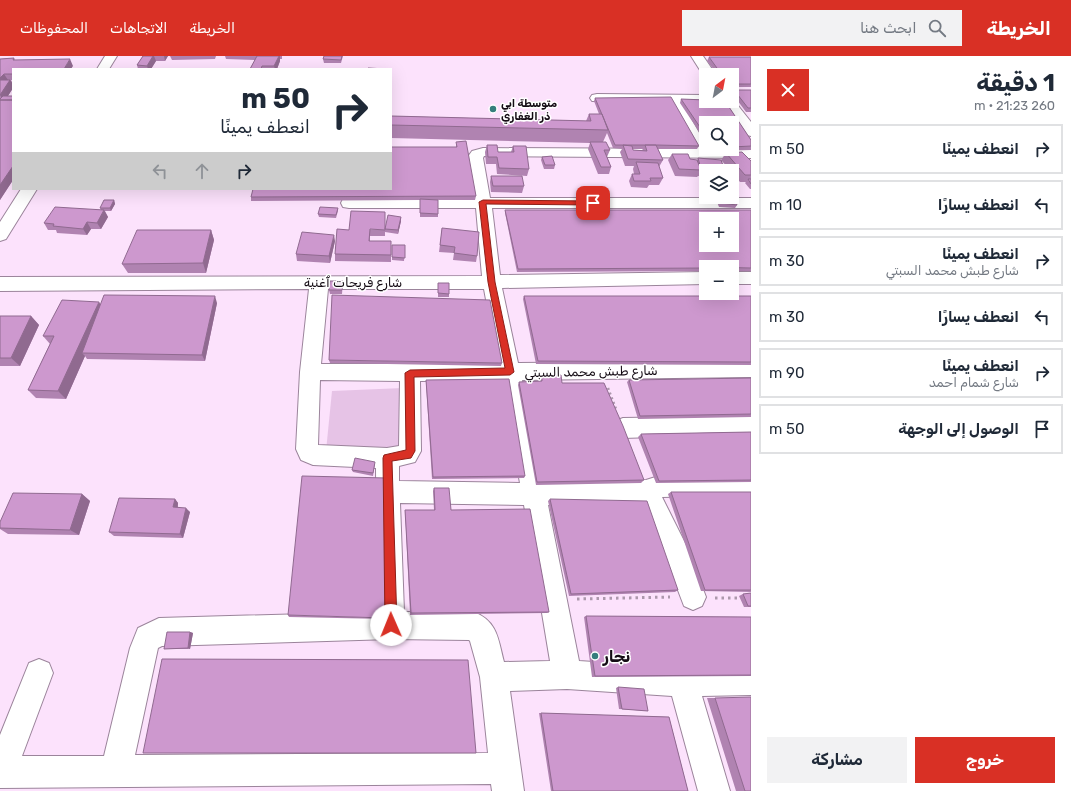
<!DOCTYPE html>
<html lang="ar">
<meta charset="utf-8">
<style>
:root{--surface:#fff;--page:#f2f2f3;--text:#1f2937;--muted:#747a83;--line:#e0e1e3;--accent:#d93025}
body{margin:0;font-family:Rubik,"Noto Sans Arabic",sans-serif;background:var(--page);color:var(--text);direction:rtl;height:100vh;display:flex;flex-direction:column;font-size:15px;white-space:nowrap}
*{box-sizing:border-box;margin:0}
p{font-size:13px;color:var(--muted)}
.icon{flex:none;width:22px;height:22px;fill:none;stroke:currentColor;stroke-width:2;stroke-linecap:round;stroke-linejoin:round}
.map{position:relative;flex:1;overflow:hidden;direction:ltr}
.panel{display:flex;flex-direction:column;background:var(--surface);width:320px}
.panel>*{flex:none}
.banner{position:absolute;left:12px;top:12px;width:380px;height:122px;border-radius:0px;box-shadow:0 4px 16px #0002;direction:rtl;background:#fff;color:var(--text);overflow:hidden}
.needle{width:26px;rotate:32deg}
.buttons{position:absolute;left:699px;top:12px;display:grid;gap:8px}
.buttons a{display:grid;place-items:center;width:40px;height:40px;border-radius:0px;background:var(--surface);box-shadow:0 4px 16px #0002;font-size:20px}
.pin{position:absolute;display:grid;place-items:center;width:34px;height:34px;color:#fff;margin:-17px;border-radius:8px;box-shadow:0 2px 6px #0006}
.me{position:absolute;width:44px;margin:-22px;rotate:359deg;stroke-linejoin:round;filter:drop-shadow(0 0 3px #0008)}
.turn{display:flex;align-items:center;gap:14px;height:84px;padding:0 16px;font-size:18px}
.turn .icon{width:52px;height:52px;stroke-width:2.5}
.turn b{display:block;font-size:28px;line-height:34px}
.lanes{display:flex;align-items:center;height:38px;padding:0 16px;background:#0003;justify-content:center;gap:20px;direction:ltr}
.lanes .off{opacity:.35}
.round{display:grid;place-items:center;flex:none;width:42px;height:42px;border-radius:0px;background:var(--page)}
.overview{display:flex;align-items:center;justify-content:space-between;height:68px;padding:0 16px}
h1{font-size:24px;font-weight:700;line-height:30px}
.cta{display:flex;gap:8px;margin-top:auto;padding:8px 16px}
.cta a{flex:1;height:46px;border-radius:0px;background:var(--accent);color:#fff;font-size:16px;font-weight:700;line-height:46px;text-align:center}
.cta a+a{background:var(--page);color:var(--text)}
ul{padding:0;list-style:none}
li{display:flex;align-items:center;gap:12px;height:50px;margin:0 8px 6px;padding:0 8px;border:2px solid var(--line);border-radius:0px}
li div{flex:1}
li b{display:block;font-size:15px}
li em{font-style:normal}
header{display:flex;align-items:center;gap:24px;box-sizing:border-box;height:56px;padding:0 20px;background:var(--accent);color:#fff}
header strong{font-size:19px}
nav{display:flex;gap:22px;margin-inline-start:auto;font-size:14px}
.search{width:280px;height:36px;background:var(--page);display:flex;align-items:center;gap:10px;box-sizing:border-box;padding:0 14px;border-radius:0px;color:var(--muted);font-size:15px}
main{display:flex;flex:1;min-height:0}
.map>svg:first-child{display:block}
</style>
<header>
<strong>الخريطة</strong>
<div class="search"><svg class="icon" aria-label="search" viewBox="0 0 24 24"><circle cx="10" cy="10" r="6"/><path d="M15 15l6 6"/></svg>ابحث هنا</div>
<nav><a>الخريطة</a><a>الاتجاهات</a><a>المحفوظات</a></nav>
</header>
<main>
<section class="panel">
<div class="overview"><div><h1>1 دقيقة</h1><p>260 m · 21:23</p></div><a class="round" style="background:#d93025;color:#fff"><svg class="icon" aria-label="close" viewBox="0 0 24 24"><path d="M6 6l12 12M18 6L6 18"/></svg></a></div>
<ul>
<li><svg class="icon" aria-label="right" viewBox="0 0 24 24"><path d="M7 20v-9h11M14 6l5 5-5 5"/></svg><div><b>انعطف يمينًا</b></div><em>50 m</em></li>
<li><svg class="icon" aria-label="left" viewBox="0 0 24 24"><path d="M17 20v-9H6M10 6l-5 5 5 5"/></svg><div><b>انعطف يسارًا</b></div><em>10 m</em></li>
<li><svg class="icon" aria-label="right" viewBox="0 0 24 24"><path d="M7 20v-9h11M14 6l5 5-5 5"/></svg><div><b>انعطف يمينًا</b><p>شارع طبش محمد السبتي</p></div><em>30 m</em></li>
<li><svg class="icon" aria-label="left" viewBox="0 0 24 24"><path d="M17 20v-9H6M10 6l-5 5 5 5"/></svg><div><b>انعطف يسارًا</b></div><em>30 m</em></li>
<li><svg class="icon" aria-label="right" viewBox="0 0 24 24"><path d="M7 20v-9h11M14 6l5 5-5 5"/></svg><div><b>انعطف يمينًا</b><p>شارع شمام احمد</p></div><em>90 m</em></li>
<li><svg class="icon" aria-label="arrive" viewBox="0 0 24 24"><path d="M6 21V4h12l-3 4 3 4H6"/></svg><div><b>الوصول إلى الوجهة</b></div><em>50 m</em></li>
</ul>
<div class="cta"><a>خروج</a><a>مشاركة</a></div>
</section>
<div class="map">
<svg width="751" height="735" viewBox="0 0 751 735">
<rect width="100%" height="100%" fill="#fce2fc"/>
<path fill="#e6c3e6" d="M403,332L401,395H326L332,335Z"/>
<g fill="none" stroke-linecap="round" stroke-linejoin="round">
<g stroke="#9b849b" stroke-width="2">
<path id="minor" d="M105,0H117L109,13H97Z
M691,0H703L716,19H706L705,22Z
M597,38L706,39V45L711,46L682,47L706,89V93L751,94V102L484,100L483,102L490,142H751V152H492L500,219L706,216V228L502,232L518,307L751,305V321L522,324L544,427L646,424L665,418L751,417V439L662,441L687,491L706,541L702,550L693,554L684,550L663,495L639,446L548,449L579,605L683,612L751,611V639L702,640L730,735H698L672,640L567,633L510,635L524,735H492L491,728L0,732V679L29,607L39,603L49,607L53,617L22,700H104L130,592L138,572L159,562L377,556L376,412L313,409L301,404L296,393L300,316L309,233L0,235V221L482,220L476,152H349L343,151L341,147L343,143L349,142H474L467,102L472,95L483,92L693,93L669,47L592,45L590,42L592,39ZM328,233H484L498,308H321ZM320,324L400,325L399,390L387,392L318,389ZM501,324L520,427L399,425V410L415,406L421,395L420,325ZM400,447L524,449L550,605L504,606C498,583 498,566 474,556H404ZM391,583L469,584L470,585L480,621L488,697L135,699L158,592L162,590Z
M732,42L751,66V80L746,79L722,45H732Z
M21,133H37L6,183L0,185V166Z
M732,216H751V228H732Z
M751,360V378L623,382L615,379L612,372L615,365L623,362Z"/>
</g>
<path stroke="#ac98ac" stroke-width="2.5" stroke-dasharray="2 3" stroke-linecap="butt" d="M608,332L616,353"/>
<path stroke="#ac98ac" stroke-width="3" stroke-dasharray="2.5 4" stroke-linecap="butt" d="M715,542H742
M577,543L670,541"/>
<use href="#minor" fill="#fff" fill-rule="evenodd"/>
</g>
<path fill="#b083b1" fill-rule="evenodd" d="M143,0H168L165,5H156L151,13H138L137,9Z
M170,0H216L215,3L172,4Z
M225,0H282V3H280V5L277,13H250L255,4L226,3Z
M324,0H343L341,7H324L323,3Z
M709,1H751V31H732V19H718L707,5Z
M14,2L15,4L73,10L13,13V24H11L13,28V32L8,40H13V124L0,144V3Z
M734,34H751V56H746L732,37Z
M595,42L699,90L697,93H658L663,104L659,111L663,122L659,129H649L647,132L631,131L629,125L632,118H634L633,113L634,110H625L620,96L622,93L613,92L607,77L603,86L610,94L607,101L611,111L609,118H598L588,93L590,87L391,82V60L586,65L589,58H599L594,45ZM633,93H643L642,94H633Z
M681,43L706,44V45H725L751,84V94L711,95L710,93H732V67H706V86L680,47Z
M456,86L476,140L475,144H438V161H420V144L251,145V141L456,91Z
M487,89L498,96H511L513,90L529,113L527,120L497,118L496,108H486L485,96Z
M726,97L751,105V133H750L745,127L746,126H740L732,117V115H731L721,104Z
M672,98L690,103L697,104L698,102L725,115H706V121L698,120L697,121L675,120L668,104Z
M542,101L555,109L554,113H544L541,104Z
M491,120L524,130L522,137L491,136L490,126Z
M715,141H732L737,149L735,152L719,151Z
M114,144L115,148L111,155H105L108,161L101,173H91L87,179L57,177L56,174H48L44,167L101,154L100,152Z
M338,152V155L336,162L319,161L318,158Z
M505,154H751V215H732V211H706V215L517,216L505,157Z
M401,161V165L398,178L385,176V180H370V185H391V206L335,205V198L349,174L385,173Z
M442,172L477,200L476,206L453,204L454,197L439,196Z
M211,174L214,184L206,217H128L122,208Z
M335,185L330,207L297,205L296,198Z
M392,189H405L404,205L392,204Z
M343,225L342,238H330L329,234Z
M438,227L449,238V241H438Z
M524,240H751V309L536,308L523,243Z
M217,247L205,305L87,303L85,300L66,343L36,342L28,334L50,288L43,280L101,248Z
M0,260H31L39,269L20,310H0Z
M329,304L502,307L501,310L330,307Z
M542,319L644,424L641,427L536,429L518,329L519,326L541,325V322Z
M751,322V361L638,363L627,326L629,324Z
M426,324L525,420L524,422L432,423L426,327Z
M751,376V426L656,427L638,381L641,378Z
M375,408L373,420L353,416L352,414Z
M434,432L451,454L549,556L547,557L410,559L405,454H434L433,435Z
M671,436H751V536L701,535L668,438Z
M82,438L90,445L79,479L8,478L0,473V466Z
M175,443L178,447V451L190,456L183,482L114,480L109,476Z
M550,443L678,534L675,536L569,540L548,445Z
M751,537V551H744L739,540L743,538Z
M288,559L385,562V563L289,561Z
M586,560L751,561V620L592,621L584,561Z
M190,576L193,577L190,593H164Z
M618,631L648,655L619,653L616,632Z
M707,642H715L751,735H736Z
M539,657L669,661L688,735H551Z"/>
<path fill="#906a90" d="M153,0H154L156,5L151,13H148L147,10Z
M164,0H168L165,5Z
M279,0H280V5L277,13H275L274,10Z
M70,3L73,10L71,13H64Z
M4,18L8,24L0,28V22Z
M10,24L13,28V32L4,46L0,39Z
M13,110V124L0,144V129Z
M114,144L115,148L111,155L110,152Z
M104,154L108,161L101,173L97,167Z
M401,161V165L398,178V174Z
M87,166L91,173L87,179L83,173Z
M211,174L214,184L206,217L203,207Z
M334,179L335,185L330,207L329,200Z
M215,240L217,247L205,305L202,299Z
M99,246L105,255L82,297L85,300L66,343L58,335Z
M31,260L39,269L20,310L11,302Z
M82,438L90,445L79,479L70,474Z
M175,443L178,447L177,455L173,451Z
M186,452L190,456L183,482L180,478Z
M190,576L193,577L190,593L188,592Z"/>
<path fill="#cd98ce" stroke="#906a90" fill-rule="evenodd" d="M143,0H153L147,10L137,9Z
M257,0H279L274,10H262L261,13H250Z
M324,0H342L341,4L323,3Z
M709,1H751V28H732V19H722Z
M14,2L13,4L70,3L64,13H13V18H4L0,22V3Z
M368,12L386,13H368Z
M0,24H10L0,39Z
M734,34H751V52H748Z
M3,40H13V44H0V43Z
M671,41L699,90L657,89H615L595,42Z
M681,43L706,44V45H725L751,84V90L732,91V67H706V80Z
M0,44H13V110L0,129Z
M589,58H602L608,74L391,69V60L591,65Z
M466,85L476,140L251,141L253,133H391V91H457L456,86Z
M590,86H606L610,94H604L611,111H601Z
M487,89H497L498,96H514L513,90H526L529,113L499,112L497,101H488Z
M623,89L632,90L633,94L647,95L645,89H656L663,104L628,103Z
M742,96L751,105V119H745L726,97Z
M672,98H688L690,103L697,104L701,114L679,113Z
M552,100L555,109H545L542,101Z
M698,102L721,104L725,115L701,113Z
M636,106L658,107L663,122H650L651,125H634L632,118H640Z
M491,120H522L524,130H493Z
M748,123H751V128Z
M732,139H733L737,149L721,147L719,141H732Z
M420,143L438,144V158L420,157Z
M104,144H114L110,152H100Z
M55,151L104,154L97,167L87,166L83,173L53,170L54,168L44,167Z
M320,151L338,152L336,159L318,158Z
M505,154H751V212L706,211V212L518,213ZM706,163H732V189H706Z
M351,155L385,156V174L370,173L369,185H391V199L335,198L337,173L349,174Z
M388,159L401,161L398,174L385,173Z
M442,172L479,176L477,200L454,197L455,191L440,189Z
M137,174H211L203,207L122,208Z
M302,176L334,179L329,200L296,198Z
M392,189H405V202L392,201Z
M330,225H343L342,234H329Z
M438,227H449V238L438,237Z
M104,239L215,240L202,299L82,297Z
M332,239L490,244L502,307L329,304Z
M524,240H751V306L538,305Z
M62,244L99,246L58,335L28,334L54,280H43Z
M0,260H31L11,302H0Z
M542,319H561L562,327H604L623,370L644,424L537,426L519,326L542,325Z
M751,322V358L640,360L629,324Z
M509,323L525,420L433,421L426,324Z
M751,376V424L659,425L641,378Z
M355,402L375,406L373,417L352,414Z
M302,420L387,422L385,562L288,559Z
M434,432H449L451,454L530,453L549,556L411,557L405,454H435Z
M671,436H751V534H705Z
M13,437L82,438L70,474L0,472V466Z
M119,442L175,443L173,451L186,452L180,478L109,476Z
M550,443L647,445L678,534L571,538Z
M751,537V550H748L743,538Z
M586,560L751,561V619L595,620Z
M167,576H190L188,592L164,593Z
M162,603L468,604L476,697H143Z
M618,631L644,633L648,655L622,653Z
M751,641V735H745L715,642Z
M541,657L669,661L688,735H553Z"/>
<path fill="#d93025" stroke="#8d1f18" d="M483,144L593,145L597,147L593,149L486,148L495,226L514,316L510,319L414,321L415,395L411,402L392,405L397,569L395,573L391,574L387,573L385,569L383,402L384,399L406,394L405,317L410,314L505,312L488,226L479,146Z"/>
<g fill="#357e7d" stroke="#fff" stroke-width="1.5">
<circle cx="493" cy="53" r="4"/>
<circle cx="595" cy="600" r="4"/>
</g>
<g text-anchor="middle" stroke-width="3" stroke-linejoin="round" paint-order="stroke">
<g font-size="11" font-weight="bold" fill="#140c14" stroke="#fff" text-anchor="start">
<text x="501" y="51">متوسطة ابي<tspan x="501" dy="13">ذر الغفاري</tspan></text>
</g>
<g font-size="13" fill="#140c14" stroke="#fff">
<text x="353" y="231">شارع فريحات ٱغنية</text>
<text transform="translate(591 315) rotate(-1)" y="5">شارع طبش محمد السبتي</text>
</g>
<g font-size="16" font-weight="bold" fill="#140c14" stroke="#fff" text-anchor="start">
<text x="603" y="606">نجار</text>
</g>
</g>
</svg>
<div class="buttons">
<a><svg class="needle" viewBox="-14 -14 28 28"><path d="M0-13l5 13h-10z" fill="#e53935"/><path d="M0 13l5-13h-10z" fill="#747a83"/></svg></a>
<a><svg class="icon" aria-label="search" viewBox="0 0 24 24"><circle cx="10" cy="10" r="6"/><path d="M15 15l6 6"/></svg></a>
<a><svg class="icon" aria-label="layers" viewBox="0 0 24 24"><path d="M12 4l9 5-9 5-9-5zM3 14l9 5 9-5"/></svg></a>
<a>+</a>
<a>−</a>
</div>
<div class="pin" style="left:593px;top:147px;background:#d93025"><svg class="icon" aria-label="arrive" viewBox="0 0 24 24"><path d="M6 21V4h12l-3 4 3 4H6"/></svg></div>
<svg class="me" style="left:391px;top:569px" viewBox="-20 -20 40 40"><circle r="19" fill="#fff"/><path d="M0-13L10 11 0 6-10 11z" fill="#d93025"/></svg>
<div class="banner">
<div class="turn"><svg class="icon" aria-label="right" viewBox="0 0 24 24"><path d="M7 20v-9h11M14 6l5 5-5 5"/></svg><div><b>50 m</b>انعطف يمينًا</div></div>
<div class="lanes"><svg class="icon off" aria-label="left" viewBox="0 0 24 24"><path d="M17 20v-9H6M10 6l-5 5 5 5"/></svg><svg class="icon off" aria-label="ahead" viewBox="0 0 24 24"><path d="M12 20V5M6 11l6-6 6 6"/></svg><svg class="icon" aria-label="right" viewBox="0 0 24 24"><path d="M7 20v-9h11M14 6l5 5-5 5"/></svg></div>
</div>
</div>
</main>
